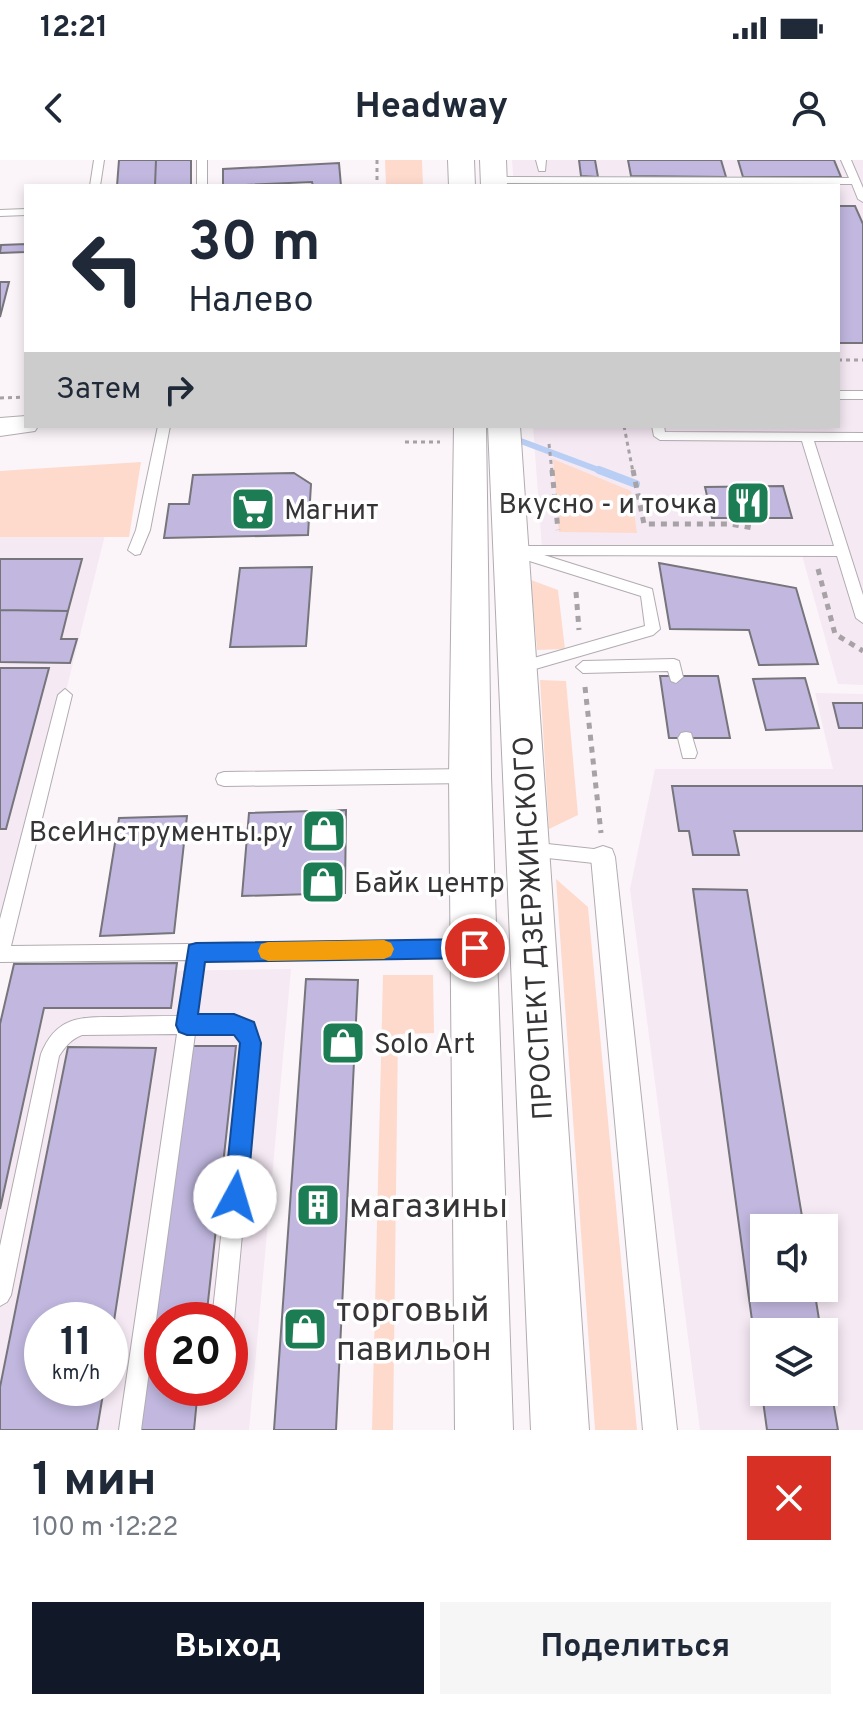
<!DOCTYPE html>
<html lang="ru">
<meta charset="utf-8">
<style>
:root{--surface:#fff;--page:#f6f6f7;--text:#1f2937;--muted:#747a83;--accent:#111827}
body{margin:0;font-family:Overpass,sans-serif;background:var(--page);color:var(--text);height:100vh;display:flex;flex-direction:column;font-size:30px;white-space:nowrap}
*{box-sizing:border-box;margin:0}
p{font-size:26px;color:var(--muted)}
.icon{flex:none;width:44px;height:44px;fill:none;stroke:currentColor;stroke-width:2;stroke-linecap:round;stroke-linejoin:round}
.map{position:relative;height:1270px;overflow:hidden}
.side{display:flex;flex-direction:column;background:var(--surface);flex:1}
.side>*{flex:none}
.banner{position:absolute;left:24px;top:24px;width:816px;height:244px;border-radius:0px;box-shadow:0 4px 12px #0003;background:#fff;color:var(--text);overflow:hidden}
.fabs{position:absolute;left:750px;top:1054px;display:grid;gap:16px}
.fabs a{display:grid;place-items:center;width:88px;height:88px;border-radius:0px;background:var(--surface);box-shadow:0 4px 12px #0003;font-size:40px}
.speed{position:absolute;left:24px;top:1142px;display:flex;gap:16px;font-size:40px;font-weight:700;text-align:center}
.speed>*{display:grid;place-content:center;width:104px;height:104px;border-radius:50%;background:var(--surface);box-shadow:0 4px 12px #0003;line-height:1}
.speed small{font-size:20px;font-weight:400}
.speed .limit{border:12px solid #d22;background:#fff;color:#111}
.pin{position:absolute;display:grid;place-items:center;width:68px;height:68px;color:#fff;margin:-34px;border:4px solid #fff;border-radius:50%;box-shadow:0 2px 8px #0007}
.me{position:absolute;width:88px;margin:-44px;rotate:6deg;stroke-linejoin:round;filter:drop-shadow(0 0 6px #0008)}
.turn{display:flex;align-items:center;gap:28px;height:168px;padding:0 32px;font-size:36px}
.turn .icon{width:104px;height:104px;stroke-width:2.5}
.turn b{display:block;font-size:56px;line-height:68px}
.then{display:flex;align-items:center;height:76px;padding:0 32px;background:#0003;gap:16px;font-size:30px}
.round{display:grid;place-items:center;flex:none;width:84px;height:84px;border-radius:0px;background:var(--page)}
.headline{display:flex;align-items:center;justify-content:space-between;height:136px;padding:0 32px}
h1{font-size:48px;font-weight:700;line-height:60px}
.primary-button{display:flex;gap:16px;margin-top:auto;padding:16px 32px}
.primary-button a{flex:1;height:92px;border-radius:0px;background:var(--accent);color:#fff;font-size:32px;font-weight:700;line-height:92px;text-align:center}
.primary-button a+a{background:var(--page);color:var(--text)}
.status{display:flex;justify-content:space-between;align-items:center;height:56px;padding:0 40px;background:var(--surface);direction:ltr}
.status svg{height:22px;fill:currentColor}
header{display:flex;justify-content:space-between;align-items:center;height:104px;padding:0 32px;background:var(--surface);font-size:36px;font-weight:700}
.map>svg:first-child{display:block}
</style>
<div class="status"><b>12:21</b><svg viewBox="0 0 49 12"><path d="M0 12V9h3v3zM5 12V6h3v6zM10 12V3h3v9zM15 12V0h3v12zM26 1h20v11H26zM47 4h2v5h-2z"/></svg></div>
<header><svg class="icon" aria-label="back" viewBox="0 0 24 24"><path d="M15 5l-7 7 7 7"/></svg>Headway<svg class="icon" aria-label="person" viewBox="0 0 24 24"><circle cx="12" cy="8" r="4"/><path d="M4 21q1-7 8-7t8 7"/></svg></header>
<div class="map">
<svg width="863" height="1270" viewBox="0 0 863 1270">
<rect width="100%" height="100%" fill="#fbf5f9"/>
<path fill="#f5e9f3" fill-rule="evenodd" d="M512,0H863V525L838,524L800,388H542L533,266H838V26H514Z
M112,347L65,535L0,793V351Z
M815,533L863,534V1270H700L630,729L655,609H833ZM764,1068H824V1128H764ZM764,1172H824V1232H764Z
M291,809L249,1270H0V864L13,813ZM42,1160H110V1228H42ZM162,1160H230V1228H162Z"/>
<path fill="#fedacd" d="M385,0H422L423,26H386Z
M553,299L631,331L637,373L559,372Z
M141,302L129,377H0V311Z
M531,420L558,430L565,489L537,490Z
M540,520L566,521L578,655L549,669Z
M556,719L588,747L637,1270H595Z
M383,815H433L434,873L398,874L393,1270H372Z"/>
<g fill="none" stroke-linecap="round" stroke-linejoin="round">
<path stroke="#b9cef4" stroke-width="6" d="M518,280L604,312"/>
<path stroke="#b9cef4" stroke-width="8" d="M599,310L636,324"/>
</g>
<path fill="#c1b7df" stroke="#76757b" stroke-width="2" d="M119,0H156L155,26H117Z
M156,0H191V26H155Z
M579,0H595L598,17L581,16Z
M628,0H721L726,17L631,16Z
M738,0H834L841,17H743Z
M339,3L341,26H313L312,22L223,26V9Z
M838,46H855L863,64V183H838Z
M26,84L25,92L0,93L1,85Z
M0,122H9L0,157Z
M294,313L311,324L308,375L164,378L169,344H189L193,315Z
M783,326L792,358H712L705,327Z
M0,399H82L68,451L0,450Z
M659,403L796,428L818,504L759,505L749,470L670,469Z
M312,407L306,486L230,487L240,408Z
M0,450L68,451L61,479H77L70,503L0,502Z
M0,508H49L6,669H0Z
M660,516H718L730,578H669Z
M805,518L819,568L766,570L753,519Z
M833,543H863V568H839Z
M672,626H863V671H734L739,695H693L689,671H679Z
M346,650L345,733L242,736L249,653Z
M187,656L174,773L100,776L119,658Z
M693,729L747,730L804,1068H764V1128H814L821,1172H764V1232H824V1188L838,1270H767Z
M177,803L171,848H44L0,1049V864L14,804Z
M306,819L358,820L336,1270H274Z
M189,886H236L206,1160H162V1228H198L194,1270H137Z
M68,887L156,888L110,1187V1160H42V1228H104L97,1270H0V1227Z"/>
<g fill="none" stroke-linecap="round" stroke-linejoin="round">
<g stroke="#b1acb0" stroke-width="2">
<path id="service" d="M94,0H104L100,26H90Z
M197,0H207V26H197Z
M536,0H546L545,11H539Z
M841,0H851L863,28V42L858,39L852,24L494,23L489,20L494,17L849,18Z
M26,49V55L0,56V50Z
M838,231H863V239H838Z
M158,266H170L150,370L140,394L135,395L128,390L136,370Z
M652,266H664L665,272L863,273V281H814L863,435V463L856,458L837,396L544,395L652,429L660,469L653,475L518,514L513,512L511,508L513,504L645,466L641,436L523,399L521,395L506,394V386H834L802,281L660,280L654,276Z
M674,499L679,501L683,517L676,523L671,521L668,511L583,513L576,507L583,501Z
M65,529L72,535L11,786L473,781L479,783L482,789L479,795L473,797L204,800L197,856H234L252,863L260,883L234,1160L230,1168V1160H212L242,883L239,876L234,874H195L141,1270H119L177,874L82,875C71,879 65,887 59,896L11,1135L7,1142L0,1146V1086L41,894C57,854 84,857 121,857C140,856 160,856 179,856L186,800L0,802V759L58,535Z
M686,572L691,573L697,593L695,598H683L678,578L681,573Z
M470,609L476,611L478,616L476,621L470,623L224,626L218,624L216,619L218,614L224,612Z
M529,682L603,690L609,692L611,697L609,702L603,704L529,696L523,694L521,689L523,684Z"/>
</g>
<g stroke="#b1acb0" stroke-width="2">
<path id="pedestrian" d="M603,686L612,689L615,697L677,1270H643L591,697L594,689Z"/>
</g>
<g stroke="#b1acb0" stroke-width="2">
<path id="minor" d="M26,256V266H38L35,271L0,276V258Z"/>
</g>
<g stroke="#b1acb0" stroke-width="2">
<path id="tertiary" d="M448,0H474L475,26H449Z
M480,0H506L507,26H481Z
M454,266H486L491,616L513,1270H455L449,616Z
M488,266H520L589,1270H531Z"/>
</g>
<path stroke="#a6a2a5" stroke-width="3" stroke-dasharray="4 4" stroke-linecap="butt" d="M377,0V26
M838,200H863
M0,238L26,237
M624,266L633,312
M405,282H440
M549,284L552,312"/>
<path stroke="#a6a2a5" stroke-width="5" stroke-dasharray="6 6" stroke-linecap="butt" d="M552,310L558,370
M633,310L644,364H730L754,368
M818,409L835,474L863,491
M576,432L579,470
M585,527L601,673"/>
<use href="#service" fill="#fff" fill-rule="evenodd"/>
<use href="#pedestrian" fill="#fff" fill-rule="evenodd"/>
<use href="#minor" fill="#fff" fill-rule="evenodd"/>
<use href="#tertiary" fill="#fff" fill-rule="evenodd"/>
</g>
<path fill="#1a73e8" stroke="#114b97" stroke-width="2" d="M475,779L482,782L485,788L482,795L475,798L205,802L198,854H234L254,862L261,883L247,1037L243,1045L235,1048L227,1045L224,1037L240,883L234,875H187L179,872L176,865L189,785L196,783Z"/>
<path fill="#f59e0b" d="M384,780L391,783L394,789L391,796L384,799L268,801L261,798L258,791L261,784L268,782Z"/>
<defs>
<g id="restaurant-square" transform="scale(2.3)"><rect x="-9" y="-9" width="18" height="18" rx="4" fill="#1c7c53" stroke="#fff"/><path d="M-5-6h1v4h1v-4h1v4h1v-4h1v5L-1.5 .5V6h-2V.5L-5-1ZM5-6V6H3V1.5H1.5Q1.5-4 5-6Z" fill="#fff"/></g>
<g id="supermarket-square" transform="scale(2.3)"><rect x="-9" y="-9" width="18" height="18" rx="4" fill="#1c7c53" stroke="#fff"/><path d="M-6-5.5h2.5l.6 2H6L4.5 2H-2.5L-4.4-4H-6ZM-1.5 3.2a1.3 1.3 0 1 0 .1 0ZM3 3.2a1.3 1.3 0 1 0 .1 0Z" fill="#fff"/></g>
<g id="shop-square" transform="scale(2.3)"><rect x="-9" y="-9" width="18" height="18" rx="4" fill="#1c7c53" stroke="#fff"/><path d="M-5-2.5h2.3a2.7 3.5 0 0 1 5.4 0H5L5.5 6h-11ZM-1.5-2.5h3a1.5 2.3 0 0 0-3 0Z" fill="#fff"/></g>
<g id="building-square" transform="scale(2.3)"><rect x="-9" y="-9" width="18" height="18" rx="4" fill="#1c7c53" stroke="#fff"/><path d="M-4-6H4V6H1V3H-1V6H-4ZM-2.5-4.3h1.7v1.8h-1.7ZM.8-4.3h1.7v1.8H.8ZM-2.5-1h1.7V.8h-1.7ZM.8-1h1.7V.8H.8Z" fill="#fff"/></g>
</defs>
<g fill-rule="evenodd">
<use href="#restaurant-square" x="748" y="343"/>
<use href="#supermarket-square" x="253" y="349"/>
<use href="#shop-square" x="324" y="671"/>
<use href="#shop-square" x="323" y="722"/>
<use href="#shop-square" x="343" y="883"/>
<use href="#building-square" x="318" y="1045"/>
<use href="#shop-square" x="305" y="1169"/>
</g>
<g text-anchor="middle" stroke-width="7" stroke-linejoin="round" paint-order="stroke">
<g font-size="28" fill="#363436" stroke="#fff" text-anchor="start">
<text x="717" y="353" text-anchor="end">Вкусно - и точка</text>
<text x="284" y="359">Магнит</text>
<text x="293" y="681" text-anchor="end">ВсеИнструменты.ру</text>
<text x="354" y="732">Байк центр</text>
<text x="374" y="893">Solo Art</text>
</g>
<g font-size="28" fill="#363436" stroke="#fff">
<text transform="translate(532 768) rotate(-93)" y="10">ПРОСПЕКТ ДЗЕРЖИНСКОГО</text>
</g>
<g font-size="34" fill="#363436" stroke="#fff" text-anchor="start">
<text x="349" y="1057">магазины</text>
<text x="336" y="1161">торговый<tspan x="336" dy="39">павильон</tspan></text>
</g>
</g>
</svg>
<div class="fabs">
<a><svg class="icon" aria-label="sound" viewBox="0 0 24 24"><path d="M4 9h4l5-4v14l-5-4H4zM17 9q2 3 0 6"/></svg></a>
<a><svg class="icon" aria-label="layers" viewBox="0 0 24 24"><path d="M12 4l9 5-9 5-9-5zM3 14l9 5 9-5"/></svg></a>
</div>
<div class="speed"><div>11<small>km/h</small></div><div class="limit">20</div></div>
<div class="pin" style="left:475px;top:788px;background:#d93025"><svg class="icon" aria-label="arrive" viewBox="0 0 24 24"><path d="M6 21V4h12l-3 4 3 4H6"/></svg></div>
<svg class="me" style="left:235px;top:1037px" viewBox="-20 -20 40 40"><circle r="19" fill="#fff"/><path d="M0-13L10 11 0 6-10 11z" fill="#1a73e8"/></svg>
<div class="banner">
<div class="turn"><svg class="icon" aria-label="left" viewBox="0 0 24 24"><path d="M17 20v-9H6M10 6l-5 5 5 5"/></svg><div><b>30 m</b>Налево</div></div>
<div class="then">Затем<svg class="icon" aria-label="right" viewBox="0 0 24 24"><path d="M7 20v-9h11M14 6l5 5-5 5"/></svg></div>
</div>
</div>
<section class="side">
<div class="headline"><div><h1>1 мин</h1><p>100 m · 12:22</p></div><a class="round" style="background:#d93025;color:#fff"><svg class="icon" aria-label="close" viewBox="0 0 24 24"><path d="M6 6l12 12M18 6L6 18"/></svg></a></div>
<div class="primary-button"><a>Выход</a><a>Поделиться</a></div>
</section>
